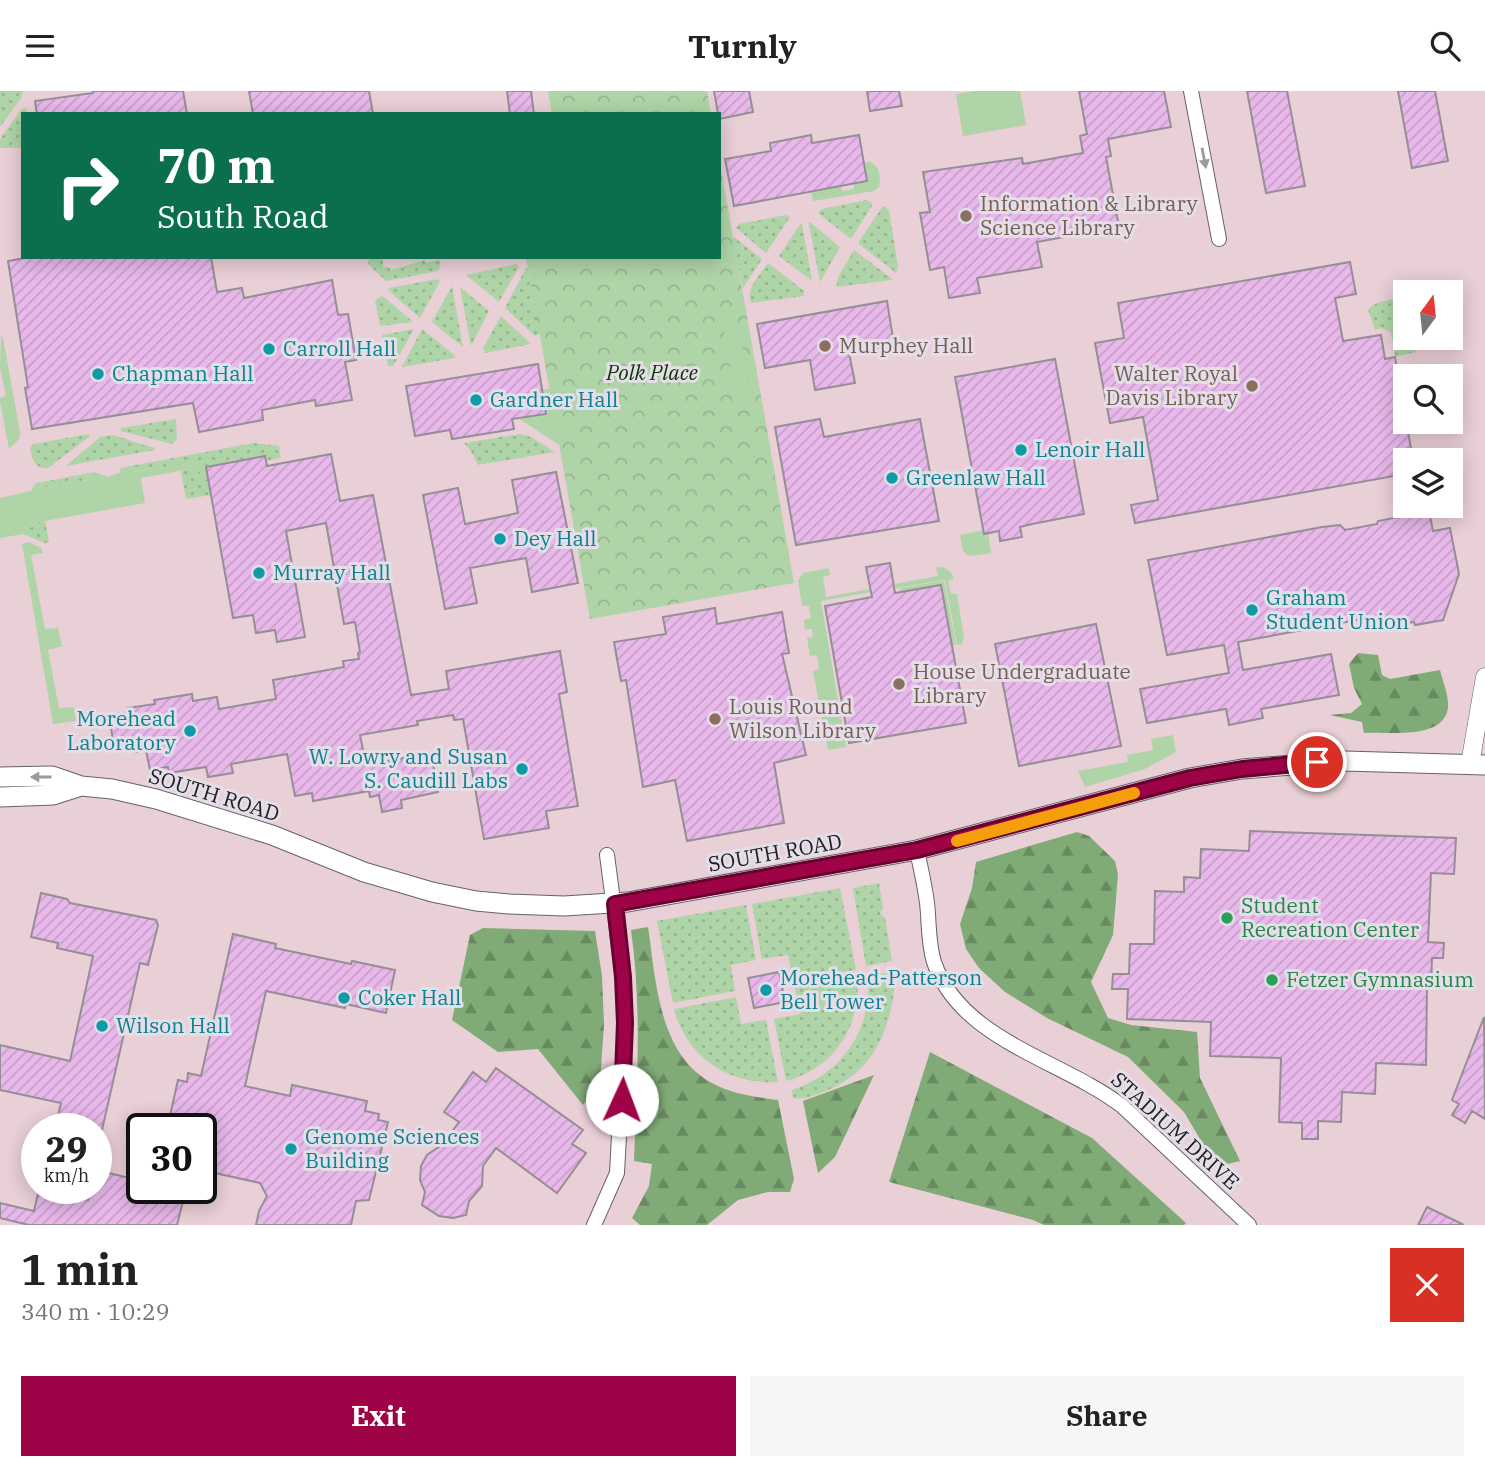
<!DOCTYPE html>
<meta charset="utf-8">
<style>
:root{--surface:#fff;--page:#f6f6f6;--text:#222;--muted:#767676;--accent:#9f0347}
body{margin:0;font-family:"IBM Plex Serif",serif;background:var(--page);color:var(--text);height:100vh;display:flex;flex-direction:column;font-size:26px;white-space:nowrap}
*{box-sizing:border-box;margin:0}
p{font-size:23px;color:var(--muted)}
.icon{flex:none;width:38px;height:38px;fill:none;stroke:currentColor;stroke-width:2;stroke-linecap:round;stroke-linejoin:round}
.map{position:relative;height:1134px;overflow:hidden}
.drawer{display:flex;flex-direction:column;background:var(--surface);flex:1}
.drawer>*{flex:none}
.guide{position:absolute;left:21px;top:21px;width:700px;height:147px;border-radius:0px;box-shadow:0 4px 18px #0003;background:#0b6e4f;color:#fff;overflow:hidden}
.needle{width:46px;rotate:15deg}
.controls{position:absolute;left:1393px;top:189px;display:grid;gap:14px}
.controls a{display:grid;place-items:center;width:70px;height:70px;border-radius:0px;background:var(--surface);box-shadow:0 4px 18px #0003;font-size:35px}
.speed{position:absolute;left:21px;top:1022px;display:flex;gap:14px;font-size:35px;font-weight:700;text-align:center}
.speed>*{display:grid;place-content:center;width:91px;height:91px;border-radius:50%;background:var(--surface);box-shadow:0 4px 18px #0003;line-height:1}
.speed small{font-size:18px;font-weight:400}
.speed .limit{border:4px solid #111;border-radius:10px;background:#fff;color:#111}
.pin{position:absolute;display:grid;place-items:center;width:60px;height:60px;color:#fff;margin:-30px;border:4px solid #fff;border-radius:50%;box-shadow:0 2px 7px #0007}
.me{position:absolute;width:77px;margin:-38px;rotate:2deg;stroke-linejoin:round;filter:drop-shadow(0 0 5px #0008)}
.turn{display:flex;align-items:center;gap:24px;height:147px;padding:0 21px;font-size:32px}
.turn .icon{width:91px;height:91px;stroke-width:2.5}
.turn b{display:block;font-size:49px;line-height:60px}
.round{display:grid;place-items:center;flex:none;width:74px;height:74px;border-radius:0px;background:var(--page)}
.head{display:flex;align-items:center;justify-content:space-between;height:119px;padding:0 21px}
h1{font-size:42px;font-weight:800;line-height:52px}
.button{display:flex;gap:14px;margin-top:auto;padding:14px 21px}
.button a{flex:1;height:80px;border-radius:0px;background:var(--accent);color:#fff;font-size:28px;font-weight:800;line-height:80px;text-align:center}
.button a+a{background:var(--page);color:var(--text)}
header{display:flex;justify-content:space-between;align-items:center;height:91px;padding:0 21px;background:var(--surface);font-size:32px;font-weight:800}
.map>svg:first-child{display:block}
</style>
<header><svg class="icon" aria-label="menu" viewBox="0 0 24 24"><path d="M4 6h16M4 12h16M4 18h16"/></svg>Turnly<svg class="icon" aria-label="search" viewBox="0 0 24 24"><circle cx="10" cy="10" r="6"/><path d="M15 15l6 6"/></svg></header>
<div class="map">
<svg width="1485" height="1134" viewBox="0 0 1485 1134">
<defs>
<pattern id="grass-dots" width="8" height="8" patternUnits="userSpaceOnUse" patternTransform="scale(1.75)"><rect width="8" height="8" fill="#afd4a7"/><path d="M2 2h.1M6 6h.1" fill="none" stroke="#96b68f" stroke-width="1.8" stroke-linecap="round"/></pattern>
<pattern id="forest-firs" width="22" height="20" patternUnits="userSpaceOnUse" patternTransform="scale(1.75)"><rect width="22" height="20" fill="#80aa76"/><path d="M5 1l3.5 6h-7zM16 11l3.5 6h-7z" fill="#688a60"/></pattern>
<pattern id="park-crowns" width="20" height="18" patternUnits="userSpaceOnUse" patternTransform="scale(1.75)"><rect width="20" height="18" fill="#afd4a7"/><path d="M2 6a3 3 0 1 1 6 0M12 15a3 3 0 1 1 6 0" fill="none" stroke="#96b68f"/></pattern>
<pattern id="building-hatch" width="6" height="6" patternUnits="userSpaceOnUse" patternTransform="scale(1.75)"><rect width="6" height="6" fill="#e8b8eb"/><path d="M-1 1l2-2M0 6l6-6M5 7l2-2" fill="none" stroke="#c79ec9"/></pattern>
</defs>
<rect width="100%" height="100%" fill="#e4dee8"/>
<path fill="#e9cfd6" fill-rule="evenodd" d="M0,0H1485V1134H0ZM23,23H719V166H23ZM1405,201H1451V247H1405ZM1405,285H1451V331H1405ZM1405,369H1451V415H1405ZM37,1038H96V1097H37ZM142,1038H201V1097H142Z"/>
<path fill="url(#grass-dots)" d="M0,0H23L21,7L0,36Z
M26,17L28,23H23V57H0V48L22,18Z
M867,109L873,113L851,148L818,122L822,118Z
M883,115L889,119L898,176L896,182L858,152Z
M786,124L790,126L766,162L736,137L739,133Z
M810,131L840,156L820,191L809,133Z
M801,132L802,133L812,190L779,165Z
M734,146L762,168L743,197L732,147Z
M854,159L892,188V189L836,196L839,184Z
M369,166H383V176L390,177L391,179L425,169L426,172L439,169L441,173L438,180L386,190L368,173Z
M768,172L804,200V205L751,212C745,198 760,184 768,172Z
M517,173L519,176L499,211L466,184Z
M527,175L542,242L535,245L505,217Z
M438,188L440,190L420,227L388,199L389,197Z
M452,195L463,256L432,231Z
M460,196L489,220L471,255Z
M381,205L384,206L413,231L380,235L375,210Z
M1392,208L1405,221V247H1414L1416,261L1395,266L1391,241L1381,237L1375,239L1368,218L1377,212Z
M501,225L531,253L485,262L483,257Z
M414,238L393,275H388L382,244Z
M422,238L454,264L455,267L402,276Z
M176,328L177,348L172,353L121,340V337Z
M89,343L90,345L48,377C35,378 32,368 30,357L33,353Z
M520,343L531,346L555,361L478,374L471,360L464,352Z
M113,344L154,357L155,359L66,375L100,346Z
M254,352L279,355L281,367L266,370L264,365L206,377L196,372H190L132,381L125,376Z
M196,377L205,388H208L211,404L186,408L181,380Z
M90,382L87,389L50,397L46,396L42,391Z
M45,430L49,451L45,452L23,443L34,432Z
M879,792L883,817L880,823L885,827L892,870L866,875L853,797Z
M840,797L856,879L793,889L788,864L762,868L752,813Z
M746,814L756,869L731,874L735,900L673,912L657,830Z
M896,880C893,929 879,977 830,998C818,1003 807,1009 793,1007L792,999C842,983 873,938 868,885Z
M857,883C863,933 834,978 786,990L774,928L800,923L795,896Z
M736,906L741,933L766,929L778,991C729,994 687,967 674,918Z"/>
<path fill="url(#forest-firs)" d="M1358,562L1378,564L1382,584L1390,588L1440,579C1443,591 1449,605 1448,617C1443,650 1387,640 1364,642L1362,631L1330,624L1351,622L1362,613L1354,597L1349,573Z
M1077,741L1089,745L1115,770L1118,783L1113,844L1091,891L1108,927L1131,934L1197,941L1200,987L1240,1070L1227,1073L1206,1058L1184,1021L1128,966L1047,927L1005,901L979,877L966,858L960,833L972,797L976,771Z
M648,836C656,889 658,961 710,991C731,1003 755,1006 778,1009L794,1088L790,1101H768L738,1109L707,1134H640L632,1127L649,1095L652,1073L634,1070C637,992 642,916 631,839Z
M483,837L595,840L602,885L604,934L600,990L583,1014L538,958L498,961L452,929L470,844Z
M930,961L1092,1047L1186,1132L1184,1134H1044L1033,1129L889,1091Z
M874,984L835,1066L818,1082L803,1010Z"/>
<path fill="url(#park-crowns)" d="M548,0H707L711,23H552Z
M719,67L794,492L590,528L526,166H719Z"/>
<path fill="#afd4a7" d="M975,0H1020L1026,34L963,45L956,3Z
M870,71C880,76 881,86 879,96L874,100L813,110L811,100L841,95L842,100L854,98V93L867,90L864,72Z
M735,239L739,242L752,308L737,311L724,241Z
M1,245L3,247L20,341V347L9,358L0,310V307L6,305L0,276Z
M552,297L562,354V356L518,327L546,323L542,299Z
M190,372H196L206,377L208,388L205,389L196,377L141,387L145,412L34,432L23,443L0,447V407L31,400L36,392L42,391L46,396L50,397L87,389L90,382L95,381L107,386L119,382L121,377L125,376L132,381Z
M984,439L988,442L991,462L969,465L963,460L960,444Z
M28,451L41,457L43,462L31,464L45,538L58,537L62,555L48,559L59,617L74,616L76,630L53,633L22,453Z
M936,476C946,476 951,479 954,488L948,490L951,503H957L964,547L962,553L957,554L945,489L896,497L895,493L938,485Z
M829,477L830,484L823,486L826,506L870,498L871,501L821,510L846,656L828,659L813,580L819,578L817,564L810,565L807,547L813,546L812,538H805L804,529L811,527L809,515H802L798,490L803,482Z
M944,490L956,554H952L941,494L901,501L900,497Z
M1173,644L1176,661L1145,678L1085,696L1078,680L1128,671L1127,664L1153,659L1151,648Z"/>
<path fill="url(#building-hatch)" stroke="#968e96" stroke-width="2" d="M93,0H183L187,23H37L35,10L93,2Z
M249,0H369L373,23H253Z
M507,0H531L534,23H510Z
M714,0H749L753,21L719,28Z
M867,0H899L902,15L870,20Z
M1079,0H1164L1171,36L1108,48L1111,65L1106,66L1119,136L1037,151L1042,176L977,187L980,202L949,207L944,176L930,179L920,122L930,121L923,81L1022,67L1023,73L1083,62L1080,45L1087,43Z
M1247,0H1287L1305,95L1266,102Z
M1398,0H1435L1448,70L1412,77Z
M811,44L812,52L859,44L867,90L734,115L725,68L771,60L770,52Z
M30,166H211L217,201L242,197L244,207L332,189L338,224L348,223L356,269L345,271L352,309L316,315L315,309L262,319L263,329L199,341L193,312L32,338L25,297L28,296L8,170Z
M1350,171L1356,203L1335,207L1343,250L1381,244L1385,268L1395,266L1413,369H1405V383L1135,432L1131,414L1158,409L1143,326L1110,332L1095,252L1124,247L1118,212Z
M887,210L894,254L849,262L855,292L815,299L810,269L765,277L757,233Z
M1055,268L1084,423L1032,433L1020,436L1022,446L1000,450L999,440L984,443L955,286Z
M538,273L546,323L512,328L514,338L452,348L450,339L415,345L406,295Z
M820,328L824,346L920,328L939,430L796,454L775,336Z
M331,363L340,410L373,404L411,604L449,598L446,580L560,560L567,601L559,603L578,715L546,720L549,737L484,748L463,628L454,629L453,624L417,630L418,634L360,644L366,674L431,662L438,701L401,709L402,717L382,721L379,704L370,706L369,700L313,710L312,702L295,705L287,663L231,673L233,682L208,686L206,676L169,682L168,676L150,679L146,659L136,661L135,655L118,658L117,650H113L110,630L118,628L117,623L129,622L128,617L155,613L154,609L192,603L193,610L217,606L219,618L276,608L273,589L344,576L343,570L359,568L358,562L360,561L355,531L344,533L326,432L286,440L305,546L277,551L275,539L256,542L253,524L233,527L206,376L265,365L267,375Z
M556,381L578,492L532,501L526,467L470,477L477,512L445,518L423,404L458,397L465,433L518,422L512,389Z
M1429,420L1433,440L1450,437L1459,483L1443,529L1415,534L1414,531L1406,532L1400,527L1373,532L1368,527L1238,551L1243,579L1331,563L1339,604L1261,618L1263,627L1229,634L1226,618L1147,632L1140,598L1229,582L1224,554L1167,564L1148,469L1322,436L1340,434L1345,439L1377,433L1378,430Z
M890,472L895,502L941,494L966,632L849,652L825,515L872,506L866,476Z
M715,517L717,533L782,521L789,562L782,563L806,664L774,672L784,732L687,750L675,689L643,696L626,589L621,590L614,551L666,543L663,526Z
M1096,533L1121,655L1019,675L995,553Z
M1250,740L1456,747L1454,783L1431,782L1428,851L1444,852L1443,867H1432L1431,895H1427L1426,974L1376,972L1375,1003L1342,1001L1341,1031L1318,1030V1048H1302V1032L1279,1031L1281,967L1210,965L1211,931L1127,928L1128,898H1112L1113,883H1129L1130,853H1154L1155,800L1184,801V786L1200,787L1201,758L1249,760Z
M41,802L67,808L70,812L156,829L158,834L148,874L140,872L102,1039L57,1028L61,1012L0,999V954L70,970L93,865L57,857L58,852L31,846Z
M233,843L276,853L275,857L351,873L352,870L395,879L386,922L346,913L345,917L266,900L245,995L290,1005L292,994L367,1010L365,1020L379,1023L378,1029L388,1031L369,1109L356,1110L351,1134H256L259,1120L267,1105L260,1092L201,1079V1038H167L178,989L187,991L188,982L201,985Z
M779,881L785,911L754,917L748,887Z
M1484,926L1485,1028L1472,1020L1465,1032L1452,1024L1459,1013L1452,1009Z
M496,977L583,1039L572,1053L586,1062L557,1102L496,1057L483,1075L482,1095L469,1110L466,1124L453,1127L439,1125L422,1114L425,1101L420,1089L421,1075L427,1064L443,1053L459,1031L444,1021L473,981L486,991Z
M96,1079L142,1090V1097H170L168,1103L184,1106L177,1134H29L0,1127V1112L34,1120L39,1098L88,1109L90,1097H96Z
M1427,1116L1464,1134H1418Z"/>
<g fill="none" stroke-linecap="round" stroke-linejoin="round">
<g stroke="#67626a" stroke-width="16">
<path id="minor" d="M1191,0L1219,148
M917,759C921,780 927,802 928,823C929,839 929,855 934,871C960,949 1062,969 1122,1015L1249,1134
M594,1134L617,1082L625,932L623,886L607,764"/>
</g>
<g stroke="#67626a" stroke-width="19">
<path id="tertiary" d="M1470,673L1485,586"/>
</g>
<g stroke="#67626a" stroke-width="21">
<path id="secondary" d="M0,686L52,685L81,695L112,698L156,708L272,744L364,781L432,801L476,810L509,813L564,815L628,811L917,759L1190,687L1242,678L1344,670L1485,674
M0,706L53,704L81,695"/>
</g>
<use href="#minor" stroke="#fff" stroke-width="14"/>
<use href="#tertiary" stroke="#fff" stroke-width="18"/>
<use href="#secondary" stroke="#fff" stroke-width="19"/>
</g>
<defs><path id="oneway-solid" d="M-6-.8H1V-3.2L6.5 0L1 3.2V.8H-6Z" transform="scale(1.75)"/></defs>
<g fill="#9c9b9c">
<use href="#oneway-solid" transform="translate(1204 67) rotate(79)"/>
<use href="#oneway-solid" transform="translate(41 686) rotate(180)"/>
</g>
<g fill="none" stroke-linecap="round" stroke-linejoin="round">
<g stroke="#67022e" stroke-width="18">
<path id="route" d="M622,1009L625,932L623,886L615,813L917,759L1190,687L1242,678L1317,671"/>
</g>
<use href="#route" stroke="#9f0347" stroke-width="12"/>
<path stroke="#f59e0b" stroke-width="12" d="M957,750L1134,702"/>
</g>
<g fill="#8d6e63" stroke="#e4dee8" stroke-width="2.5">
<circle cx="966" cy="125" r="7"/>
<circle cx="825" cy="255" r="7"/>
<circle cx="1252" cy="295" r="7"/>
<circle cx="899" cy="593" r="7"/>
<circle cx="715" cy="628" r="7"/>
</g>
<g fill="#0f9aa8" stroke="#e4dee8" stroke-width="2.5">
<circle cx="269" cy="258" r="7"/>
<circle cx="98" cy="283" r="7"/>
<circle cx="476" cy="309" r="7"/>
<circle cx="1021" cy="359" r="7"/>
<circle cx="892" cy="387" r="7"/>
<circle cx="500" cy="448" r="7"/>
<circle cx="259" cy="482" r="7"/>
<circle cx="1252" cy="519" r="7"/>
<circle cx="190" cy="640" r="7"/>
<circle cx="522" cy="678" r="7"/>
<circle cx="766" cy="899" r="7"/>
<circle cx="344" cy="907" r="7"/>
<circle cx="102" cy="935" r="7"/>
<circle cx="291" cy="1058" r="7"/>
</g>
<g fill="#2e9e5b" stroke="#e4dee8" stroke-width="2.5">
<circle cx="1227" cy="827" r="7"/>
<circle cx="1272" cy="889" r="7"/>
</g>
<g text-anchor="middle" stroke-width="6" stroke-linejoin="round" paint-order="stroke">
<g font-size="21" fill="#785e54" stroke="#e4dee8" text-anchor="start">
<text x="980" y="120">Information &amp; Library<tspan x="980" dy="24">Science Library</tspan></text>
<text x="839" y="262">Murphey Hall</text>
<text x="1238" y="290" text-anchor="end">Walter Royal<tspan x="1238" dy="24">Davis Library</tspan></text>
<text x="913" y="588">House Undergraduate<tspan x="913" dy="24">Library</tspan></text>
<text x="729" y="623">Louis Round<tspan x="729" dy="24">Wilson Library</tspan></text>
</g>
<g font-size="21" fill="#0d838f" stroke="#e4dee8" text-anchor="start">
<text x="283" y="265">Carroll Hall</text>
<text x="112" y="290">Chapman Hall</text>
<text x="490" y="316">Gardner Hall</text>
<text x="1035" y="366">Lenoir Hall</text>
<text x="906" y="394">Greenlaw Hall</text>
<text x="514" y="455">Dey Hall</text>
<text x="273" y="489">Murray Hall</text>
<text x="1266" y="514">Graham<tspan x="1266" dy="24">Student Union</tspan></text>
<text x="176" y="635" text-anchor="end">Morehead<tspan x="176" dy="24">Laboratory</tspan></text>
<text x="508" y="673" text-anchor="end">W. Lowry and Susan<tspan x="508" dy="24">S. Caudill Labs</tspan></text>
<text x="780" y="894">Morehead-Patterson<tspan x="780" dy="24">Bell Tower</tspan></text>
<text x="358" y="914">Coker Hall</text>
<text x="116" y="942">Wilson Hall</text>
<text x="305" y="1053">Genome Sciences<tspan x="305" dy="24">Building</tspan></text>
</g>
<g font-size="21" font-style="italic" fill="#0a3600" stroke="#e4dee8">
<text x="652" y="289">Polk Place</text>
</g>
<g font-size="21" fill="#222023" stroke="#e4dee8">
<text transform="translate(214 704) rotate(17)" y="7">SOUTH ROAD</text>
<text transform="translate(775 762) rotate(-10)" y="7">SOUTH ROAD</text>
<text transform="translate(1175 1040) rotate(42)" y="7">STADIUM DRIVE</text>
</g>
<g font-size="21" fill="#27864d" stroke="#e4dee8" text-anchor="start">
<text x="1241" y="822">Student<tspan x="1241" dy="24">Recreation Center</tspan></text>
<text x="1286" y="896">Fetzer Gymnasium</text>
</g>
</g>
</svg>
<div class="controls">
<a><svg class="needle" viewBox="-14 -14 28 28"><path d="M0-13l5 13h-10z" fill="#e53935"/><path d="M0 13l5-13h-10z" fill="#767676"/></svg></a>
<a><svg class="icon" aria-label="search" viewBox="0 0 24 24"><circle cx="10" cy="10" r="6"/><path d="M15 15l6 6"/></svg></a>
<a><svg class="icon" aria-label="layers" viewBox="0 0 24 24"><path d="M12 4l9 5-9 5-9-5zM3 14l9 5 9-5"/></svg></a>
</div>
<div class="speed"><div>29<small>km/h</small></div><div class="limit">30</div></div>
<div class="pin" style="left:1317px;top:671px;background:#d93025"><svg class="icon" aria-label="arrive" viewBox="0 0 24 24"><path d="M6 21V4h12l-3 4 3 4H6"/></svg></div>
<svg class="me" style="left:622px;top:1009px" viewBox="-20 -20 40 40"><circle r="19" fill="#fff"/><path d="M0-13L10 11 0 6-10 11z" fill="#9f0347"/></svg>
<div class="guide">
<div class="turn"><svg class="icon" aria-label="right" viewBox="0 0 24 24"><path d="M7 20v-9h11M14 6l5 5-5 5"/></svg><div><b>70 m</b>South Road</div></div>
</div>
</div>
<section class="drawer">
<div class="head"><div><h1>1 min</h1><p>340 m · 10:29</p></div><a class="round" style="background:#d93025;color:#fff"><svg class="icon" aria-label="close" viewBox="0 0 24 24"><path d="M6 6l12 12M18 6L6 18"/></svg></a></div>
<div class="button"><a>Exit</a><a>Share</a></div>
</section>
